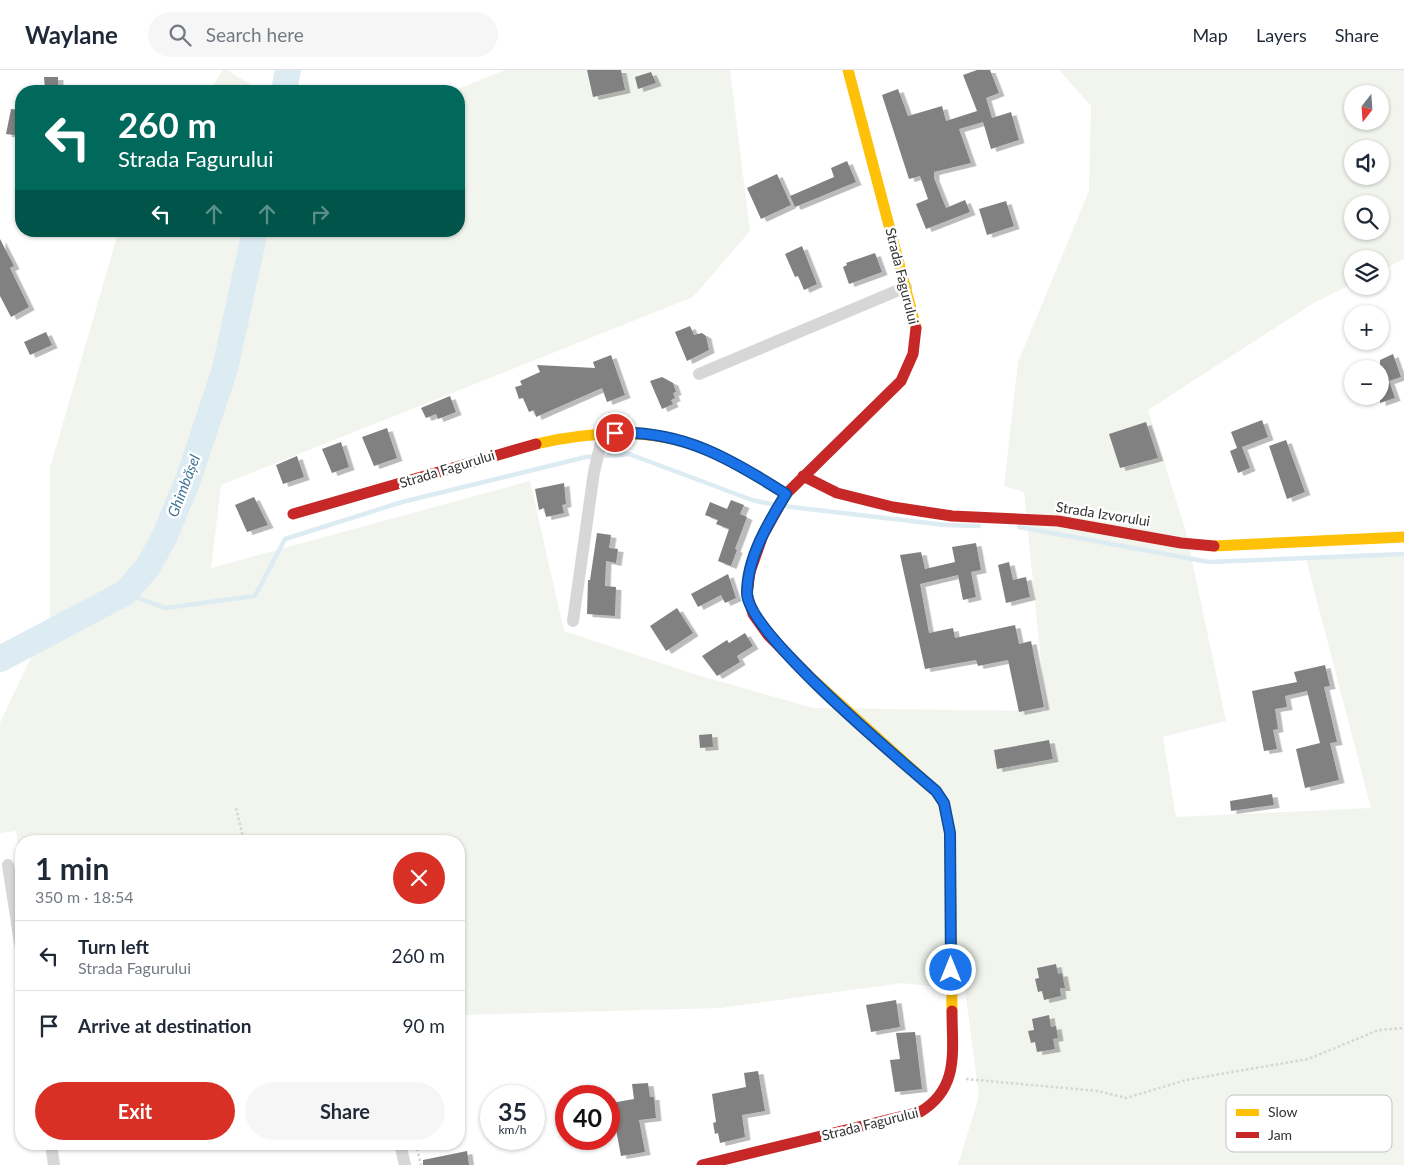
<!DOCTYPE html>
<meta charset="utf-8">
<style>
:root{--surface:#fff;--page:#f6f6f7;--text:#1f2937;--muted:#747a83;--line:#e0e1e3;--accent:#d93025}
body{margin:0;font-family:Lato,sans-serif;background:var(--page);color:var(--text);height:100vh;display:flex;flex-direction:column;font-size:19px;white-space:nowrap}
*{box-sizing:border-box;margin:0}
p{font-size:16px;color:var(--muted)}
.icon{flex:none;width:28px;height:28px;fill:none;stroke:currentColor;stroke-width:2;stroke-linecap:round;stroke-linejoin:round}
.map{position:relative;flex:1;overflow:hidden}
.side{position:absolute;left:15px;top:765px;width:450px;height:315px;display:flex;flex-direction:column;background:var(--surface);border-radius:20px;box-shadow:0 1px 4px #0004}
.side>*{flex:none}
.banner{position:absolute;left:15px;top:15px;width:450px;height:152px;border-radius:20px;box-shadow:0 1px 4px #0004;background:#00695c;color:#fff;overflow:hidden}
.needle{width:32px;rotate:197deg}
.buttons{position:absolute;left:1344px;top:15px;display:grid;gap:10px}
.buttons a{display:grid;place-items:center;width:45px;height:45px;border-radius:50%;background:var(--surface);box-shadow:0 1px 4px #0004;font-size:25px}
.speed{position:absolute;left:480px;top:1015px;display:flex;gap:10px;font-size:25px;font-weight:700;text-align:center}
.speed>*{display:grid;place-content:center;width:65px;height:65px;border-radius:50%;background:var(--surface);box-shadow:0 1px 4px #0004;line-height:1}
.speed small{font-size:12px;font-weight:400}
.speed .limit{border:8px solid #d22;background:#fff;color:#111}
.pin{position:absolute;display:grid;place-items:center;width:42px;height:42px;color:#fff;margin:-21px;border:2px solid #fff;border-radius:50%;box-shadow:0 1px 5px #0007}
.me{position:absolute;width:55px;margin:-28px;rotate:0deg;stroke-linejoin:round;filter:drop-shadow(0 0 4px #0008)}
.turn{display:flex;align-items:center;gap:18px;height:105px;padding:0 20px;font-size:22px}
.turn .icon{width:65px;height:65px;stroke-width:2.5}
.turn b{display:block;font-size:35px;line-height:42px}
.lanes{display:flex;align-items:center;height:48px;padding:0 20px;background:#0003;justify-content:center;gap:25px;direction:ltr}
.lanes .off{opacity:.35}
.round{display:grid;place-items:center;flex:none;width:52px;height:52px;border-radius:26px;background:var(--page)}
.summary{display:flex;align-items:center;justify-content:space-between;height:85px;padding:0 20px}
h1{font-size:30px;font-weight:700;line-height:38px}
.action{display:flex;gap:10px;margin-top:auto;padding:10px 20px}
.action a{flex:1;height:58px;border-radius:30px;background:var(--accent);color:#fff;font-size:20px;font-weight:700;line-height:58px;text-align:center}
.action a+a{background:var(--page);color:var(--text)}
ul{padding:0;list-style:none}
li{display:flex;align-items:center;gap:15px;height:70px;padding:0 20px;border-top:1px solid var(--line)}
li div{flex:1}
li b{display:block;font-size:19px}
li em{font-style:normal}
header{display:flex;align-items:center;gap:30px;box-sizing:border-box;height:70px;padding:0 25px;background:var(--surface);border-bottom:1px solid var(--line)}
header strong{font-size:24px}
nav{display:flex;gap:28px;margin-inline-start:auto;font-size:18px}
.search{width:350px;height:45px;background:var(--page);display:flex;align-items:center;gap:12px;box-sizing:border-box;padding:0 18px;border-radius:28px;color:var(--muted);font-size:19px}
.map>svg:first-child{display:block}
</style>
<header>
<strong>Waylane</strong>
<div class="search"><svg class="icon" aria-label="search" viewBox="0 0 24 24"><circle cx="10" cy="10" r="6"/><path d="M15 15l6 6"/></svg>Search here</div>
<nav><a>Map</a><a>Layers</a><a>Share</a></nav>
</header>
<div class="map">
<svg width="1404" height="1095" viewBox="0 0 1404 1095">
<defs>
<filter id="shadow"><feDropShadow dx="5.5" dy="3" stdDeviation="0" flood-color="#0004"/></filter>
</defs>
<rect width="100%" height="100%" fill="#fff"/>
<path fill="#f1f5ed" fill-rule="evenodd" d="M223,0H227L261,21H209Z
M505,0H730L750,161L693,227L221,415L211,498L530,411L564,561L694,604L813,638L1046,641L1024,422L1004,416L1018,292L1089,121L1091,36L1059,0H1404V189L1380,201V189H1352V214L1312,234L1148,340L1186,462L1226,651L1163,667L1176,747L1371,738L1306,489L1404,483V1095H958L979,1026L965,920L902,913L720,938L459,945V771H21V798L16,761L0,763V653L50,547V398L118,163L459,161V21H453ZM1352,24H1380V51H1352ZM1352,79H1380V106H1352ZM1352,134H1380V161H1352Z"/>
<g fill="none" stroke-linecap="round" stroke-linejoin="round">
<path stroke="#ddebf3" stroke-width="4.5" d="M783,436L945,455L979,456
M1019,457L1209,492L1404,484
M125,523L165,538L255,526L285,469L402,432L586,387L629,384L752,430L775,435"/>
<path stroke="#ddebf3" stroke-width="26" d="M284,21L288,0
M0,589L125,523L147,498L164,468L188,410L225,299L255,161"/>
</g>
<path fill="#818181" filter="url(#shadow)" d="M587,0H621L625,20L593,27Z
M977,0H990L999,23L986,28L992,48L1011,42L1019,70L991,79L983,52L959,59L971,93L934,102V108L946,138L965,130L970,142L926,159L916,134L928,129L920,106L909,109L882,25L898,19L908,46L942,36L946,51L977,41L963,5Z
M651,2L656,13L638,19L635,7Z
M44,7H58V20L45,21Z
M11,39L21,40V66L6,64Z
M847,91L856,112L795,137L790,126L834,107L831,98Z
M777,104L791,135L761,149L747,118Z
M1006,131L1014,156L987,165L979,139Z
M0,169L14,196L10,198L29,237L11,247L0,226Z
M802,176L817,214L804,220L798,206L795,207L785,184Z
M875,183L882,202L849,214L843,197L847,195L846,193Z
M690,256L694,265L702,263L706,266L709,280L687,291L675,262Z
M46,262L52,275L30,285L24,272Z
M1393,284L1401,307L1389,311L1395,328L1380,333V290Z
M611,285L625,325L607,332L602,318L536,347L534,340L529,342L523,328L519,329L515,317L522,315L520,311L540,302L537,295L595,298L593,292Z
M662,307L673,313L676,322L673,323L675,328L671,330L673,334L662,339L650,311Z
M450,326L456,342L438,349L436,344L426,348L421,338Z
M1262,350L1268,367L1242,377L1250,398L1238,403L1230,381L1237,378L1231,362Z
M1146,352L1158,388L1120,398L1109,364Z
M387,358L397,388L374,396L362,367Z
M1286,370L1305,422L1287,429L1269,376Z
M341,372L349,397L332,403L322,379Z
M297,386L304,407L283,414L276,395Z
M564,413L566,434L562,435L564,443L546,447L544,438L539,440L535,419Z
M254,427L268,455L247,462L235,435Z
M731,430L744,435L740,444L747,447L735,479L737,480L731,496L718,491L729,459L716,454L718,450L705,445L710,432L727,439Z
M597,463L611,465L609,478L618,479L616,493L606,491L605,516L616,517L615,546L587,544L588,510H590Z
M976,473L981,500L971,502L976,527L963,530L958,505L920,514L929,563L953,558L955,568L1015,555L1019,574L1031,571L1044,637L1019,642L1008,590L978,596L976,590L925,599L900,485L921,482L925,499L955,492L952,477Z
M1009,492L1013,510L1026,507L1030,527L1006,533L998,495Z
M728,504L736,528L725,533L721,525L698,537L691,524Z
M677,538L693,563L666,581L650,556Z
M745,563L753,576L737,586L740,592L717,606L702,586L727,570L729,573Z
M1325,595L1330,616L1324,617L1337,672L1330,673L1339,710L1305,718L1296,679L1320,673L1307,621L1285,626L1287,637L1275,639L1278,659L1273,660L1277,679L1264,681L1252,621L1297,612L1294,602Z
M712,664L713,677L700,678L699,665Z
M1049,670L1053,689L997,699L994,680Z
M1272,724L1274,735L1231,741L1230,731Z
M1056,894L1058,904L1062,903L1065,918H1060L1061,926L1044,930L1042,921L1038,922L1035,909L1039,908L1037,898Z
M896,930L900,957L871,962L866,935Z
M1049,945L1051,957L1056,956L1058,968L1053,969L1055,979L1037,982L1035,972L1031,973L1028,961L1034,960L1032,949Z
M915,962L922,1019L895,1022L890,990L900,989L896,963Z
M758,1001L765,1041L742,1045L745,1067L720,1073L718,1063L715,1064L713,1053L716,1052L712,1024L746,1017L744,1003Z
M648,1013L650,1027H654L656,1048L639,1050L645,1082L621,1086L611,1033L634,1029L632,1014Z
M467,1081L469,1095H423V1090Z"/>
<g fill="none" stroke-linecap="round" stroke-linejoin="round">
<path stroke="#d6d6d6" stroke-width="2.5" stroke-dasharray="2.5 2.5" stroke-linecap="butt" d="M236,738L244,771
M966,1009L1098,1021L1126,1028L1186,1010L1308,989L1379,960L1404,958
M416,1074L421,1095"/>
<path stroke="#d7d7d7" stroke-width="12" d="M699,304L906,217
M573,551L594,402L603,364
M8,795L21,879
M51,1074L54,1095
M400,1074L405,1095"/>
<path stroke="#ffc107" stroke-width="11" d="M848,0L916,258
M536,374C594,361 654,357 709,381C736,392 761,409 786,424
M1214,476L1404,467
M807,604L936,721L944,733L950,763L952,941"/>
<path stroke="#c62828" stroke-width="11" d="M803,406L837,423L893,437L952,446L1058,451L1181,473L1214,476
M293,444L536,374
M807,604L768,565L753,544L747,524L750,502L763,465L786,424L901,311L913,284L916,258
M702,1095L920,1042C960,1018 952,981 952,941"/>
</g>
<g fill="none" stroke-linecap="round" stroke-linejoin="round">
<g stroke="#114b97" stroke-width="12">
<path id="route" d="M615,363C682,360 731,389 786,424C768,453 747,488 747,523C747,563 900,690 936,721L944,733L950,763L951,900"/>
</g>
<use href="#route" stroke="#1a73e8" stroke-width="9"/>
</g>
<g text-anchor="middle" stroke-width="5" stroke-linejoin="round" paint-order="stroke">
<g font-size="14" fill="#333" stroke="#fff">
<text transform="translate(902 206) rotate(76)" y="5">Strada Fagurului</text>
<text transform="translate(447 399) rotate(-17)" y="5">Strada Fagurului</text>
<text transform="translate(1103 444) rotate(9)" y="5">Strada Izvorului</text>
<text transform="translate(870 1054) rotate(-14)" y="5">Strada Fagurului</text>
</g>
<g font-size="15" font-style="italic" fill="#3f7597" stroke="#fff">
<text transform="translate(184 416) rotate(-69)" y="5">Ghimbășel</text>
</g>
</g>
<rect x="1226" y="1025" width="166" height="57" rx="8" fill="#fff" stroke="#c2c2c2" stroke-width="1"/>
<rect x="1236" y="1039" width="23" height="7" fill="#ffc107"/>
<rect x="1236" y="1062" width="23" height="6" fill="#c62828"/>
<g font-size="14" fill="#333">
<text x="1268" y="1047">Slow</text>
<text x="1268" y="1070">Jam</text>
</g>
</svg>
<div class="buttons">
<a><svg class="needle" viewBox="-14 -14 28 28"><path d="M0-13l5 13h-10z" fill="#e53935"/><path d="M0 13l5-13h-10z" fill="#747a83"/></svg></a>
<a><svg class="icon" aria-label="sound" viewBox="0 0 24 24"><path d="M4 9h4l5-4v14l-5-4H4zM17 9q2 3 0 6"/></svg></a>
<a><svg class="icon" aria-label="search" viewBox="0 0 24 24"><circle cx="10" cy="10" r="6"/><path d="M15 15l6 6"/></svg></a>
<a><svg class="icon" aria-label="layers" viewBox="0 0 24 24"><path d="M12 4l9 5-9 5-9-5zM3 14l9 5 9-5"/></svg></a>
<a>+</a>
<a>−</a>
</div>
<div class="speed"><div>35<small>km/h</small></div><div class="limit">40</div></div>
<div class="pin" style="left:615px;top:363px;background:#d93025"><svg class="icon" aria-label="arrive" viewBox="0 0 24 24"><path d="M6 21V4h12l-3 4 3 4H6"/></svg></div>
<svg class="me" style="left:951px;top:900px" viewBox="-20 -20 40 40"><circle r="17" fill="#1a73e8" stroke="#fff" stroke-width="3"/><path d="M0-11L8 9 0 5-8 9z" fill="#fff"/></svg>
<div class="banner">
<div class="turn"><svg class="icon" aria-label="left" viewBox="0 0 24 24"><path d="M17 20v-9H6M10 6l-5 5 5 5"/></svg><div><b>260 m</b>Strada Fagurului</div></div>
<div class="lanes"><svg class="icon" aria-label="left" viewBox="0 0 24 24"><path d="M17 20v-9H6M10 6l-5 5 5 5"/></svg><svg class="icon off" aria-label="ahead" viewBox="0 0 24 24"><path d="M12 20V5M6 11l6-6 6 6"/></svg><svg class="icon off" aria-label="ahead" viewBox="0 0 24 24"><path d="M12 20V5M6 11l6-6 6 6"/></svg><svg class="icon off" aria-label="right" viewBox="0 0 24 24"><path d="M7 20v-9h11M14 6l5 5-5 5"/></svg></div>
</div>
<section class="side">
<div class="summary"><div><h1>1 min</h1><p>350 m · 18:54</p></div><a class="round" style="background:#d93025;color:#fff"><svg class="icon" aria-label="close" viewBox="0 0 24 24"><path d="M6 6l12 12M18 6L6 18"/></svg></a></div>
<ul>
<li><svg class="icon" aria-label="left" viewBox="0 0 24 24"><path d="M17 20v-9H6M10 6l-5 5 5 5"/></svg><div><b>Turn left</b><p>Strada Fagurului</p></div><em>260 m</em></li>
<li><svg class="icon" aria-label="arrive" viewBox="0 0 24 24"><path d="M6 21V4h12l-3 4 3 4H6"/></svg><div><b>Arrive at destination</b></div><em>90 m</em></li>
</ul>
<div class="action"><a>Exit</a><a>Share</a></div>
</section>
</div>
